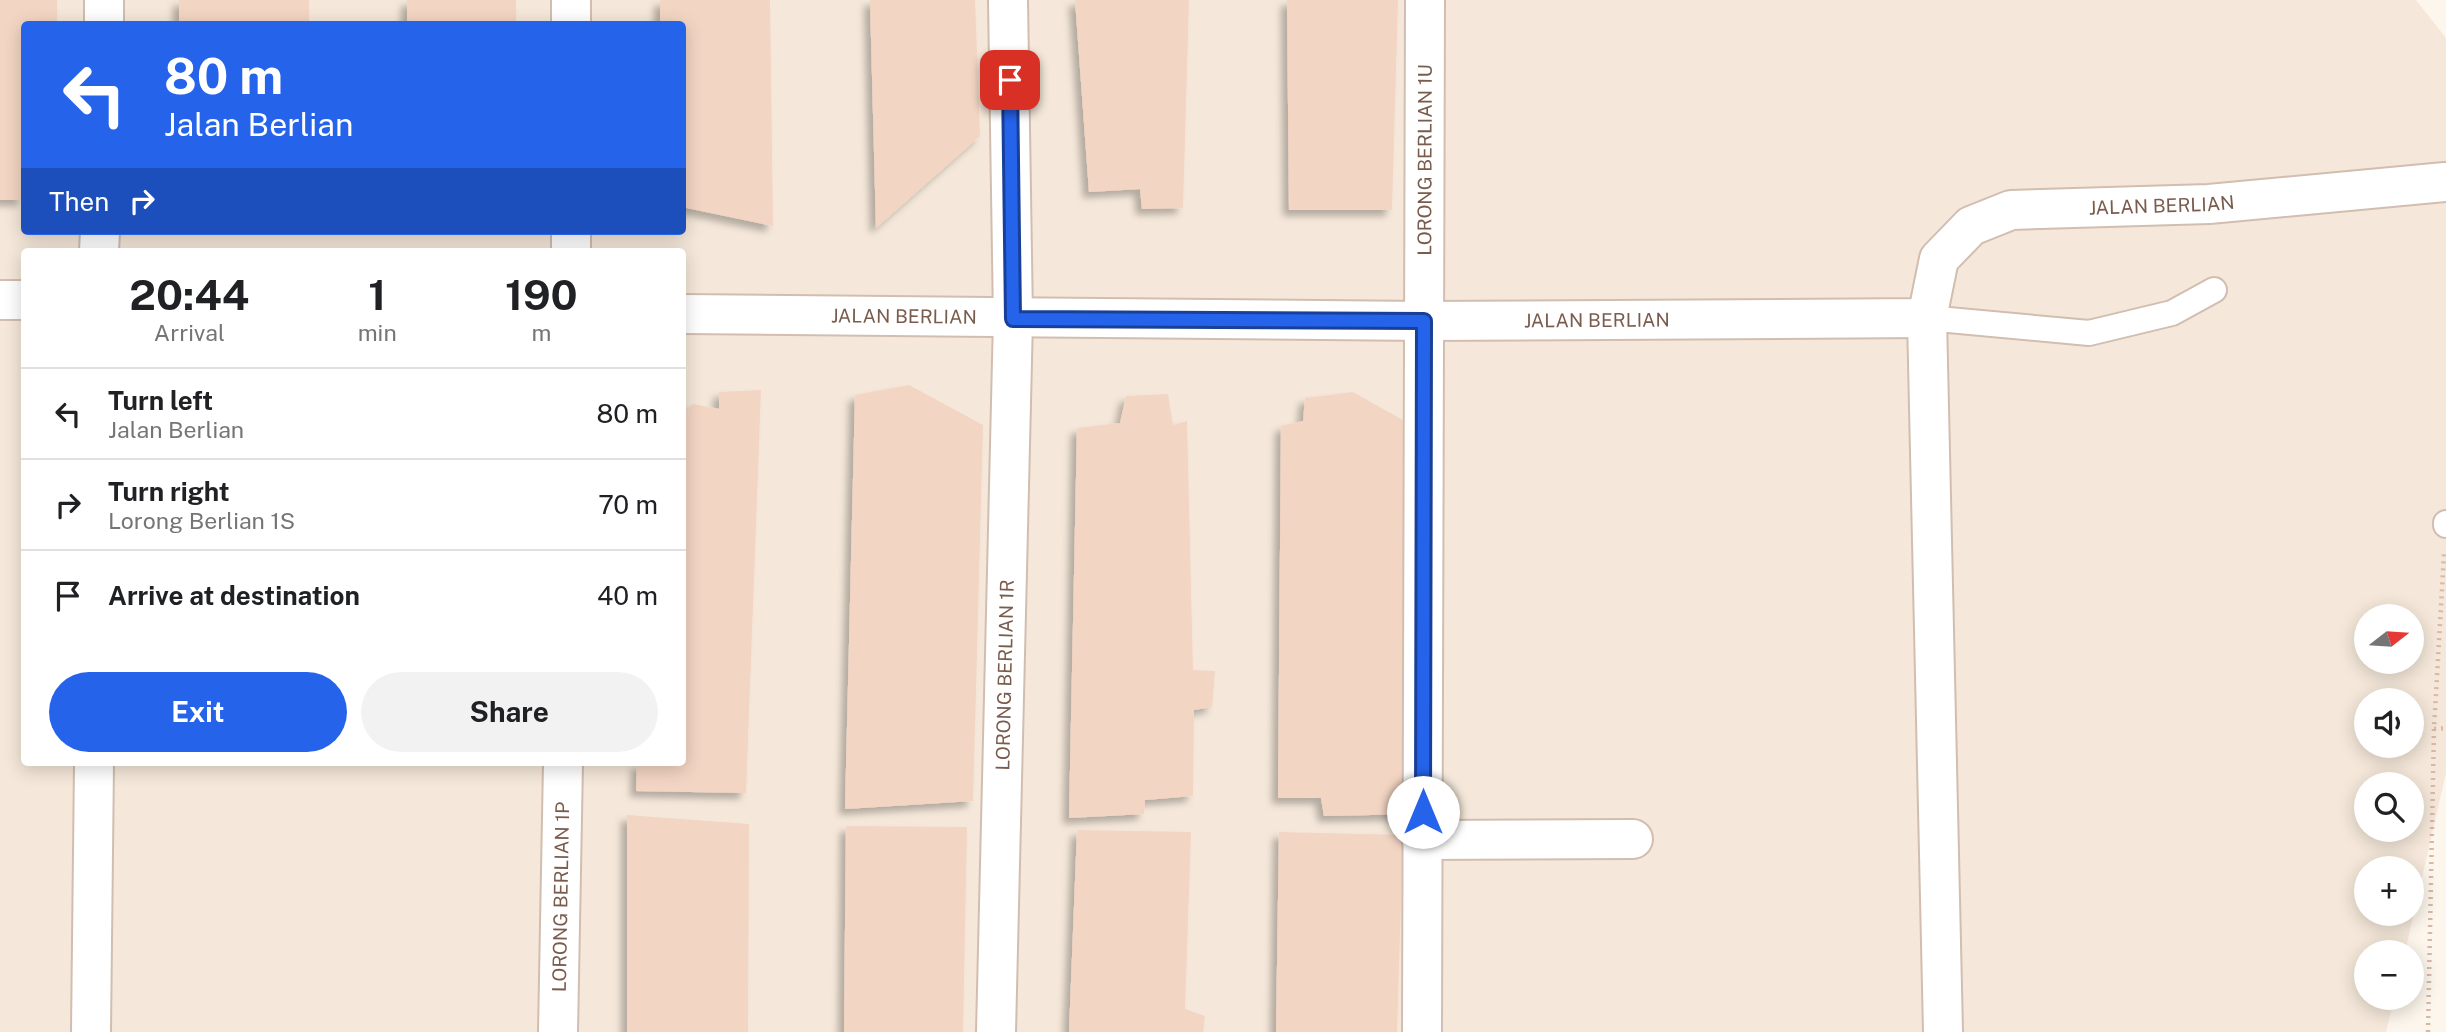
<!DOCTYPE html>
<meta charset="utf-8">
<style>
:root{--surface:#fff;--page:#f2f2f2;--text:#202124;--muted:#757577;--line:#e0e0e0;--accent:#2563eb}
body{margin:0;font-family:"Public Sans",sans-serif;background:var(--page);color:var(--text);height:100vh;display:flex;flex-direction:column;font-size:26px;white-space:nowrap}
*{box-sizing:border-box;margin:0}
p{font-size:23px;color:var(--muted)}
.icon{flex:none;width:38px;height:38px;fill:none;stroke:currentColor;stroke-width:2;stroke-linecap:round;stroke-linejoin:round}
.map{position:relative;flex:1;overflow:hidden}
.drawer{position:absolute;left:21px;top:248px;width:665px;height:518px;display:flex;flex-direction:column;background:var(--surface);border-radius:7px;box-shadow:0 4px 18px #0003}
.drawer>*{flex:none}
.top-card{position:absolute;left:21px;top:21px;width:665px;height:214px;border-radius:7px;box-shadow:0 4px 18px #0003;background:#2563eb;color:#fff;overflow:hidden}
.needle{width:46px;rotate:73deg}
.tools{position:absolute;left:2354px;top:604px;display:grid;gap:14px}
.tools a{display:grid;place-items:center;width:70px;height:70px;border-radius:50%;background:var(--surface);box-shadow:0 4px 18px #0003;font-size:35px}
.pin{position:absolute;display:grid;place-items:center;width:60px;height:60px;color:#fff;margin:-30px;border-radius:14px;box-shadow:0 4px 10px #0006}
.me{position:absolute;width:77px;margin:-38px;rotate:0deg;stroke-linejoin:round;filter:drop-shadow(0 0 5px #0008)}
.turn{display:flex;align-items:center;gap:24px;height:147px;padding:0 28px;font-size:32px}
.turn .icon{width:91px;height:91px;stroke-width:2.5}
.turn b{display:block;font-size:49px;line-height:60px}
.then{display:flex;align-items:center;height:66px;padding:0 28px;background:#0003;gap:14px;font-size:26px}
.eta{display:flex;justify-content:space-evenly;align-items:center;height:119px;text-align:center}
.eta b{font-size:42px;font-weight:700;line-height:49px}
.primary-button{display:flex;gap:14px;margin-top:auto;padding:14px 28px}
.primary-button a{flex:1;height:80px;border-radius:42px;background:var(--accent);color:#fff;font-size:28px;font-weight:700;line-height:80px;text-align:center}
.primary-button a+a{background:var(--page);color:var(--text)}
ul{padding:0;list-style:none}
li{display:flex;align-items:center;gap:21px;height:91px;padding:0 28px;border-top:2px solid var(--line)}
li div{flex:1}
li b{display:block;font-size:26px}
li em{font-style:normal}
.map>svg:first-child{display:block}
</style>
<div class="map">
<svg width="2446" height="1032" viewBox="0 0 2446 1032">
<defs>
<filter id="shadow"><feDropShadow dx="-6" dy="6" stdDeviation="3.5" flood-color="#0004"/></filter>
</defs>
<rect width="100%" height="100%" fill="#fdf6ec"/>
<path fill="#f5e8da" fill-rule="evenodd" d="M0,0H2416L2446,38V773L2405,952H2366V998H2394L2386,1032H0ZM24,24H682V231H24ZM24,252H682V763H24ZM2366,616H2412V662H2366ZM2366,700H2412V746H2366ZM2366,784H2412V830H2366ZM2366,868H2412V914H2366Z"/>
<path fill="#f3d5c3" filter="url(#shadow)" d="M0,0H57V24H24V200H0Z
M179,0H309V24H179Z
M407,0H516V24H407Z
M660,0H770L773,226L682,207V24H660Z
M870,0H975L980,136L876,228Z
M1075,0H1189L1183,208L1142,209L1140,189L1089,192Z
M1287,0H1398L1392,210H1289Z
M909,385L983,425L973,801L845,809L855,395Z
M761,390L746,793L636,791L637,763H682V412L686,411L693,404L719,409V392Z
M1353,392L1410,424L1417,814L1324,816L1321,798H1278L1281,426L1303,421L1305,398Z
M1168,394L1173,425L1187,421L1193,670L1215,671L1212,707L1194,710L1193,796L1145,800L1144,814L1069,818L1077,428L1120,423L1126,396Z
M627,815L749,824L748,1032H627Z
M846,826L967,827L963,1032H844Z
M1077,830L1191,832L1185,1009L1205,1016L1203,1032H1069Z
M1279,832L1403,835L1397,1032H1276Z"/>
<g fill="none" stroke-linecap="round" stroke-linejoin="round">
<g stroke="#d1beb0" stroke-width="28">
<path id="service" d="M1927,318L2089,333L2172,313L2214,290
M2446,525V523"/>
</g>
<g stroke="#d1beb0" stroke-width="42">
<g id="minor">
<path d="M104,24V0"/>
<path d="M571,24V0"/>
<path d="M99,252L100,231"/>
<path d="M571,252V231"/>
<path d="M0,300H24"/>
<path id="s1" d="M682,314L1424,321L1927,318L1939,259L1971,226L2011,210L2209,204L2445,182"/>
<path d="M1927,318L1943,1032"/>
<path d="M1422,840L1633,839"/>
<path d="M91,1032L94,763"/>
<path id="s2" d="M558,1032L563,763"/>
<path id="s3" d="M996,1032L1013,319L1008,0"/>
<path id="s4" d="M1422,1032L1425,0"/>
</g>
</g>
<path stroke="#d9b8a5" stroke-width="4.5" stroke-dasharray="2 5" stroke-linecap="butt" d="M2434,729L2446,728
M2428,1032L2434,729L2444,554"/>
<use href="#service" stroke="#fff" stroke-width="24"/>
<use href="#minor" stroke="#fff" stroke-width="38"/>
</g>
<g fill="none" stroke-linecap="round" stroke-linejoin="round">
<g stroke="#184099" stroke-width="18">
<path id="route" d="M1010,80L1013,319L1424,321L1423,812"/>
</g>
<use href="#route" stroke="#2563eb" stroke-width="12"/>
</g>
<g text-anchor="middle" stroke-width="5" stroke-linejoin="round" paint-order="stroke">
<g font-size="19" fill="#7a5c4d" stroke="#fffaf3">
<text dy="7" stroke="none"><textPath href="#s4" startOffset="872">LORONG BERLIAN 1U</textPath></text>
<text dy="7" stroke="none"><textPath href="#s1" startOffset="1545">JALAN BERLIAN</textPath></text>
<text dy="7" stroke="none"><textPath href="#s1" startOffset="222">JALAN BERLIAN</textPath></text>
<text dy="7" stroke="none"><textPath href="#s1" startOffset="915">JALAN BERLIAN</textPath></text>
<text dy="7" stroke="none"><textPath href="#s3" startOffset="357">LORONG BERLIAN 1R</textPath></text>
<text dy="7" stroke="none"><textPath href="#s2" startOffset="135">LORONG BERLIAN 1P</textPath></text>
</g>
</g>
</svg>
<div class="tools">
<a><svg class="needle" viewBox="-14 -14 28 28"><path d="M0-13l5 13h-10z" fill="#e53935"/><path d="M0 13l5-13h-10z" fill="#757577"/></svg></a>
<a><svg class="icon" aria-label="sound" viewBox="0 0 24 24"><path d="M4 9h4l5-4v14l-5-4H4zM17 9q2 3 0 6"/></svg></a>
<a><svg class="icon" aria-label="search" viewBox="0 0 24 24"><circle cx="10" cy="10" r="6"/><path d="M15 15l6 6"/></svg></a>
<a>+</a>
<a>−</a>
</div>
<div class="pin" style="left:1010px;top:80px;background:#d93025"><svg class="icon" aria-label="arrive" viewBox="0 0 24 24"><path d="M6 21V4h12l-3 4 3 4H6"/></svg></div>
<svg class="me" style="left:1423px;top:812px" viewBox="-20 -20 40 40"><circle r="19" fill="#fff"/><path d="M0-13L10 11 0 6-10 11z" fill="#2563eb"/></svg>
<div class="top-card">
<div class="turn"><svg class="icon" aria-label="left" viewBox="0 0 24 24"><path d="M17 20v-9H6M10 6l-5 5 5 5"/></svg><div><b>80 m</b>Jalan Berlian</div></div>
<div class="then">Then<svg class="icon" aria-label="right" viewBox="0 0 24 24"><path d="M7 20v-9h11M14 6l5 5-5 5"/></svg></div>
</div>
<section class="drawer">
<div class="eta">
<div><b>20:44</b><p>Arrival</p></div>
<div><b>1</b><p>min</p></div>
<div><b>190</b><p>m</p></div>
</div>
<ul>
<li><svg class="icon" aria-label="left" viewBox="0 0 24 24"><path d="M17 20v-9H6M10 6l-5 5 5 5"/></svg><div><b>Turn left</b><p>Jalan Berlian</p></div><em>80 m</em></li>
<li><svg class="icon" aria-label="right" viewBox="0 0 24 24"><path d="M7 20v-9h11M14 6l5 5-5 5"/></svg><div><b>Turn right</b><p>Lorong Berlian 1S</p></div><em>70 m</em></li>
<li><svg class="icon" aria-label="arrive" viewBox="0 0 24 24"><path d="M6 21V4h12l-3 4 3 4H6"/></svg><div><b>Arrive at destination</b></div><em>40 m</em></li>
</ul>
<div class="primary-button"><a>Exit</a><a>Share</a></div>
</section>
</div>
